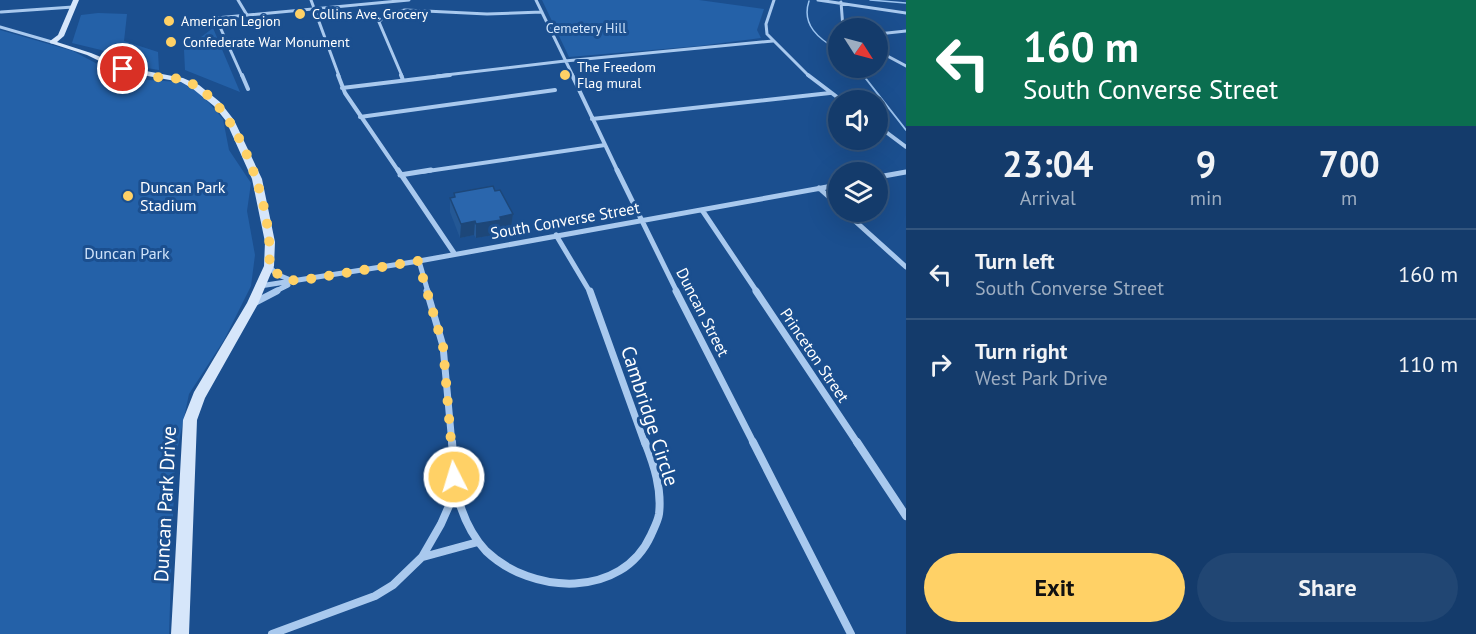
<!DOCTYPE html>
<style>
:root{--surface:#143b6b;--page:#214673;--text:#f1f3f6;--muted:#9dadc1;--line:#33557e;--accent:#ffd166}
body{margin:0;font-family:"PT Sans",sans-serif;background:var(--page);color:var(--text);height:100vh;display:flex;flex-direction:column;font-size:22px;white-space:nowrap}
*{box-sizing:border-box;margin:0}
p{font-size:20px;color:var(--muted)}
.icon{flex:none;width:33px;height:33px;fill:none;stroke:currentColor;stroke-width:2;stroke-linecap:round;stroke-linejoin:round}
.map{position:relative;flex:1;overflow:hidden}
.drawer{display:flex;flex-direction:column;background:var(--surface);width:570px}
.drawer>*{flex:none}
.top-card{background:#0b6e4f;color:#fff;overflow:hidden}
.needle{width:39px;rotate:126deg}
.tools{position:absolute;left:828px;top:18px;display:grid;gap:12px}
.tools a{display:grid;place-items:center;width:60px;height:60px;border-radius:50%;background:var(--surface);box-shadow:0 6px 24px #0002,0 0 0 2px var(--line);font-size:30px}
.pin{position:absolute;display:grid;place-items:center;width:51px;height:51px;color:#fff;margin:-26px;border:3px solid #fff;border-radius:50%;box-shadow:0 2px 6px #0007}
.me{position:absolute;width:66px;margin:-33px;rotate:355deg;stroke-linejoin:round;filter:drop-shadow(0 0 4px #0008)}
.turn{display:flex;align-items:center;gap:21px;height:126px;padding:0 18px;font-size:27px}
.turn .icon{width:78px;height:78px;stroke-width:2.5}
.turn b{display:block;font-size:42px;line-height:51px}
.eta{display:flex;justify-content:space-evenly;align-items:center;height:102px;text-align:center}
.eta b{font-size:36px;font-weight:700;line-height:42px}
.button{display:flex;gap:12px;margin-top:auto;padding:12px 18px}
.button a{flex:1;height:69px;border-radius:36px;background:var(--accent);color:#111;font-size:24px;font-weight:700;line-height:69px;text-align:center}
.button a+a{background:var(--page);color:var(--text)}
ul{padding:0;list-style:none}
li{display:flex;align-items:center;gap:18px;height:90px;padding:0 18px;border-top:2px solid var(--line)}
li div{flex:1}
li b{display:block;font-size:22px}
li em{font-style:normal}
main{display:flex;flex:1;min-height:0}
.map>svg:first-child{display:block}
</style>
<main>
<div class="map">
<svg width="906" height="634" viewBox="0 0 906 634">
<rect width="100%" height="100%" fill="#1b4f8f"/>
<path fill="#2461a8" d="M542,0H699L764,9L757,30L761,38L699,46L569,57Z
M98,13L127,14L124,41L158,52L159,70L134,66L101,50L72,43L81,15Z
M213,28L240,92L185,70L184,50Z
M0,30L73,51L105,68L126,76L148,80L181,82L202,95L223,119L229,150L251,183L247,211L255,255L251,286L224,340L189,394L175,460L169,634H0Z"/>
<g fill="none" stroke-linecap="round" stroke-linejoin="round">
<path stroke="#9cc4f0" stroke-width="1.5" d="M870,0L906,3
M809,1C801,25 819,39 838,50
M858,68L864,76"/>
<path stroke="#9cc4f0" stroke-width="2" d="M863,75L906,130"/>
<path stroke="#a9c9ee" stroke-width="3" d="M238,0L247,15
M311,0L339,76
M536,0L573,76
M774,0L766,24L767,34L809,76
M818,0L906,13
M841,2L843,28
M1,12L73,7
M0,27L52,42
M878,34L906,31
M878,51L906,66
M242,76L216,18L409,0
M402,76L379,22L386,14L405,10L487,14L542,12
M437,76L565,61L773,41"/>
<path stroke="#a9c9ee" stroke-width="4" d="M242,75L248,89
M338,75L345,93L399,172
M401,75L403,80
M572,75L618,172
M808,75L841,100
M342,88L450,75
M360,117L555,90
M592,119L830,93
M878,126L906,147
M421,172L605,145"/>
<path stroke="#a9c9ee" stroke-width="5" d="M398,170L454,253
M617,170L677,292
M400,175L431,170
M878,177L906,172
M819,188L838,205
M702,210L757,292
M845,212L906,267
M556,235L590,292
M419,261L428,292
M269,266L276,274L293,281
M260,286L419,261L838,185
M274,292L288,285"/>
<path stroke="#a9c9ee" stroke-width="7" d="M427,291L443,346L452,444
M590,291L645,444
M676,291L754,444
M756,291L858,444
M254,303L277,291"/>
<path stroke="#a9c9ee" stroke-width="8" d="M753,442L851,634
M857,442L906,516
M456,490C461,512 470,534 486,551C532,595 622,599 651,535C654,528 658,521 659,514C662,489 654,465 645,442
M423,557L478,542
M272,634L375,596L393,585L422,557L441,524L456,490L452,442"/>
<path fill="#d6e6fa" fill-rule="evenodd" d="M73,0H79L64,36L57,42L91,53L125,67L183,78L199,85L220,102L234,120L262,179L275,242L274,266L258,304L205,398L197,420L189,634H171L183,420L194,392L247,303L264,266L265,242L252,179L226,121L214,106L193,89L181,82L120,71L87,55L50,43V41L58,35Z"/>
</g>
<path fill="#245895" d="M495,191L513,214L511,228L500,230V234L476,238L474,235L460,238L450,212V198L454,197V193Z"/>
<path fill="#1d4779" d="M513,214L511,228L500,230V234L476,238V224L500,217Z
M475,221L474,235L460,238L461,224Z"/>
<path fill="#2a66ad" stroke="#1d4779" stroke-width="1.5" d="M493,186L495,191L500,190L513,214L500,217L501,220L476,224L475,221L461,224L450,198L455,197L454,193Z"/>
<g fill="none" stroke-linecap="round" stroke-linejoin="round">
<path stroke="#ffd166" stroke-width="10" stroke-dasharray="0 18" d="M123,69C136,72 150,76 163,78C171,78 179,78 186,81C239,102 275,213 269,266L282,278L297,281L418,261L443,346L454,477"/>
</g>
<g fill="#ffd166" stroke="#1b4f8f" stroke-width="2">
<circle cx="300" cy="14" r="6"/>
<circle cx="169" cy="21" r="6"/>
<circle cx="171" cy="42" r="6"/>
<circle cx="565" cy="75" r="6"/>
<circle cx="128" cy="196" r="6"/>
</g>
<g text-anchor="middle" stroke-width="6" stroke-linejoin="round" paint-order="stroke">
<g font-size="14" fill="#fff" stroke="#1b4f8f" text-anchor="start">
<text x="312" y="19">Collins Ave. Grocery</text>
<text x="181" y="26">American Legion</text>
<text x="183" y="47">Confederate War Monument</text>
<text x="577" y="72">The Freedom<tspan x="577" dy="16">Flag mural</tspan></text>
</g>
<g font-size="14" fill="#cfe3fa" stroke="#1b4f8f">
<text x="586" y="33">Cemetery Hill</text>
</g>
<g font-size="16" fill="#fff" stroke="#1b4f8f" text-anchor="start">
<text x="140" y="193">Duncan Park<tspan x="140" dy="18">Stadium</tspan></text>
</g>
<g font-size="16" fill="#fff" stroke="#1b4f8f">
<text transform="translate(565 220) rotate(-10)" y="6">South Converse Street</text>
<text transform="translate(703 312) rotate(63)" y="6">Duncan Street</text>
<text transform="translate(815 355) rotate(56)" y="6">Princeton Street</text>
</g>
<g font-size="16" fill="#cfe3fa" stroke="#1b4f8f">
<text x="127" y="259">Duncan Park</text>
</g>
<g font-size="20" fill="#fff" stroke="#1b4f8f">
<text transform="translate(650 416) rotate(72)" y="7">Cambridge Circle</text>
<text transform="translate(165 504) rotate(-87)" y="7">Duncan Park Drive</text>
</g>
</g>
</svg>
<div class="tools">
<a><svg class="needle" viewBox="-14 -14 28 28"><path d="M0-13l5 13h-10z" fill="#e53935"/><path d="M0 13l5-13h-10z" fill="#9dadc1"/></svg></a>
<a><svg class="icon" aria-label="sound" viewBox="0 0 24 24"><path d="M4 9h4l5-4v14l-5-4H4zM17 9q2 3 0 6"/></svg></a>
<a><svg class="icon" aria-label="layers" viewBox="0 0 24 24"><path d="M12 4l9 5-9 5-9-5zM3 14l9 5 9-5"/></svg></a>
</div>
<div class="pin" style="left:123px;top:69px;background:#d93025"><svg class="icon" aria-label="arrive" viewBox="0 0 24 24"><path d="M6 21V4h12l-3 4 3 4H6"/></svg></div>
<svg class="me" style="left:454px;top:477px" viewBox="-20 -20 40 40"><circle r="17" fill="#ffd166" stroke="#fff" stroke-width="3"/><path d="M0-11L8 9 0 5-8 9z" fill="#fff"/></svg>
</div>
<section class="drawer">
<div class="top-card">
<div class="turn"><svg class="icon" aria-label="left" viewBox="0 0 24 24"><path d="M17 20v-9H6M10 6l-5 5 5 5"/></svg><div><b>160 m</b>South Converse Street</div></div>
</div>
<div class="eta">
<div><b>23:04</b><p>Arrival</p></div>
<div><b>9</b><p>min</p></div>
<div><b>700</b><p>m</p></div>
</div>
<ul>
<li><svg class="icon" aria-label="left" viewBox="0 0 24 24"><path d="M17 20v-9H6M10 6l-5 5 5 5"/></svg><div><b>Turn left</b><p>South Converse Street</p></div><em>160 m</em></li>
<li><svg class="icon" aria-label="right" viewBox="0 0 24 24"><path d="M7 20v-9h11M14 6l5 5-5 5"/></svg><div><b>Turn right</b><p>West Park Drive</p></div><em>110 m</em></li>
</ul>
<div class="button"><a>Exit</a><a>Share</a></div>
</section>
</main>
